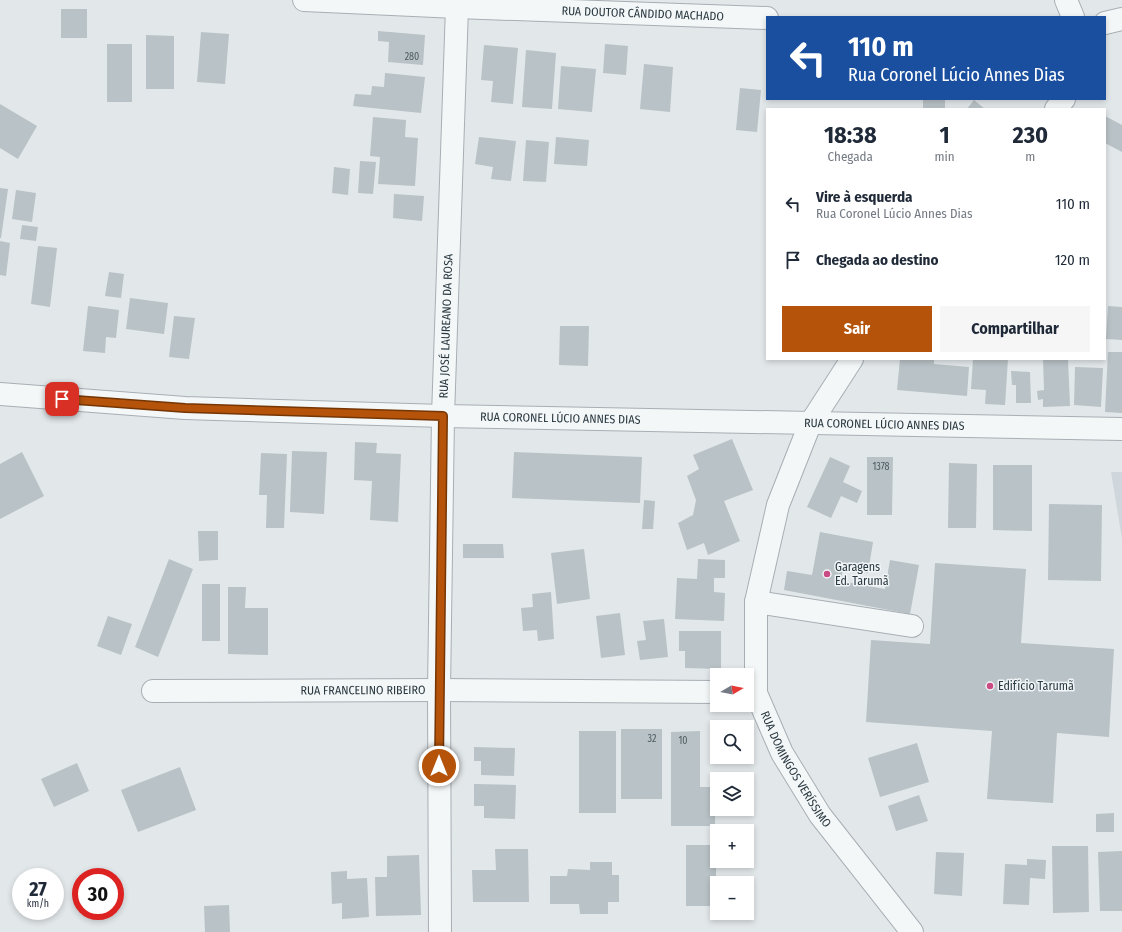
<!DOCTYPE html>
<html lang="pt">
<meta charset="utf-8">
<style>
:root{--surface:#fff;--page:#f6f6f7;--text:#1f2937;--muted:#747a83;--accent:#b45309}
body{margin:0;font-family:"Fira Sans Condensed",sans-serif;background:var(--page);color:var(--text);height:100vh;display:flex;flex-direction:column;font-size:15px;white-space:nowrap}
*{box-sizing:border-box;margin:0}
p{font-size:13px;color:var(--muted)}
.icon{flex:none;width:22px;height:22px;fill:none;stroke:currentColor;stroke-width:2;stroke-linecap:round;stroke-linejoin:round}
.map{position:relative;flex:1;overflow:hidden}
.details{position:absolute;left:766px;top:108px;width:340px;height:252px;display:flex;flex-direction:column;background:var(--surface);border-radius:0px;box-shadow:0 2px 6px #0003}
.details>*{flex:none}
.hud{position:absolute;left:766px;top:16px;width:340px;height:84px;border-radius:0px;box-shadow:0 2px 6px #0003;background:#1a4fa0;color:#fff;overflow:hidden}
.needle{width:26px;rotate:80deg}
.tools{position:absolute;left:710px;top:668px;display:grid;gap:8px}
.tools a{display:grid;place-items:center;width:44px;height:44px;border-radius:0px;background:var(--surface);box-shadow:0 2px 6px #0003;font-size:20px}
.speed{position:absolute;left:12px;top:868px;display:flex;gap:8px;font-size:20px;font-weight:700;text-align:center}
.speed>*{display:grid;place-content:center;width:52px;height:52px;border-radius:50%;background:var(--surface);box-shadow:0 2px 6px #0003;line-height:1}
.speed small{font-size:10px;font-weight:400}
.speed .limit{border:6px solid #d22;background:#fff;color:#111}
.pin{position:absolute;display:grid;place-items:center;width:34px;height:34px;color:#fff;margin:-17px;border-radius:8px;box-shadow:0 2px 6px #0006}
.me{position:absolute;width:44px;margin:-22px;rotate:0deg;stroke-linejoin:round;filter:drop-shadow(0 0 3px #0008)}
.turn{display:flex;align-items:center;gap:14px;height:84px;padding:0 16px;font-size:18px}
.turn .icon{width:52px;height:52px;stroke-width:2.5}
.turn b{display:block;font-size:28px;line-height:34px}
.eta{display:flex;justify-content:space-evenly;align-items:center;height:68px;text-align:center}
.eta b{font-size:24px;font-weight:700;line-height:28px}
.primary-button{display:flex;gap:8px;margin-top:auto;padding:8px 16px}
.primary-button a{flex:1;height:46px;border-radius:0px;background:var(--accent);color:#fff;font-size:16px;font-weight:700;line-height:46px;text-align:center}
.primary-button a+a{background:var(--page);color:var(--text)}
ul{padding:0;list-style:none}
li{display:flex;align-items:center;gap:12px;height:56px;padding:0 16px}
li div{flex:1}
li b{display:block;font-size:15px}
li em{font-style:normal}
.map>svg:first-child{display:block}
</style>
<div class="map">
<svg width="1122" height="932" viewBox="0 0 1122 932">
<rect width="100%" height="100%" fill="#e2e7ea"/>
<path fill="#d0d7dc" d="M1111,472H1122V539Z"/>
<path fill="#b9c2c6" d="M61,9H87V38H61Z
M378,31L425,35L423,65L388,62L389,42L378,41Z
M201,32L229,34L225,84L197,82Z
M146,35L174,36V89H146Z
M107,44H132V102H107Z
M605,44L628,46L626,75L603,73Z
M484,45L518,48L513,104L491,102L493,81L481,80Z
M526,50L556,53L552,109L522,107Z
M644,64L673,67L670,112L640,109Z
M561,66L596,69L592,112L558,109Z
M385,73L425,77L421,113L353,106L355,94L371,95L372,86L384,87Z
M740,88L761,90L757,132L736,130Z
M923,99H945V109H923Z
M974,100L985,109H967Z
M0,104L37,126L18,159L0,148Z
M1105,116L1122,125V152L1105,143Z
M373,117L406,120L405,137L418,138L415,186L378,184L380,157L370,156Z
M479,137L516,141L511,181L491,179L493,167L475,164Z
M556,137L589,140L587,166L554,164Z
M526,140L549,142L546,182L523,181Z
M360,161L376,162L373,194L358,193Z
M334,167L350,169L348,195L332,193Z
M0,188L8,189L1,238H0Z
M16,190L36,193L32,222L12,219Z
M394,194L424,196L422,221L393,218Z
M22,225L38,227L36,241L20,239Z
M0,241L10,243L6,276L0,275Z
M38,246L57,248L50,307L31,304Z
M109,272L124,274L121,298L105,296Z
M130,298L168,303L164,334L126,329Z
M88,306L119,310L116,338L106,337L105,353L83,351Z
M1108,306L1122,307V340L1106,339Z
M174,316L195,318L189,359L169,357Z
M560,326H589L588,366L559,365Z
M1108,352H1122V413L1105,412Z
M900,359H934V364L969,367L967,396L897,390Z
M973,359H1008L1005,405L985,404L986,390L971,389Z
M1043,359H1068L1070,406L1043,407V399L1038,400L1037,391L1044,390Z
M1075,367L1103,368L1101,407L1074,405Z
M1011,371L1030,372L1031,403H1016V385H1012Z
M732,439L753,490L724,501L740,541L708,555L704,543L687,550L678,523L693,515L696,500L687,476L699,469L693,455Z
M355,442L377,443L376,453L401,454L398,522L370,520L372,481L354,480Z
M292,451L327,452L324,514L290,512Z
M22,452L44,496L0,519V464Z
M514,452L642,457L640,503L512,498Z
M261,453L287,454L284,528H266L267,495H259Z
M830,457L850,466L843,482L862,491L857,503L841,496L831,518L807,507Z
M867,457H893L892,515H867Z
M949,463L977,464L976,528H948Z
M993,465H1032V531L993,530Z
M644,500L655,501L653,529H642Z
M1049,504L1102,505L1101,581L1048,580Z
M198,531H218V560L199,561Z
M820,532L873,542L868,573L843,568L841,581L885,589L890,560L919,565L910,614L784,590L787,571L812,575Z
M463,544H503L504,558H463Z
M584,549L590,599L557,604L551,553Z
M169,559L193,569L158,657L135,647Z
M698,559L725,560V578H714V592L725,593L724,621L675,619L677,578L697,579Z
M935,563L1026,569L1021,643L1114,649L1109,737L1057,733L1053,803L987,799L992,731L866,722L871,640L930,644Z
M202,584H220V641H202Z
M228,587H246L245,608H268V655L228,654Z
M551,592L554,639L538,641L537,630L523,631L521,608L533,607L532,594Z
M620,613L625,655L601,658L596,616Z
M108,616L132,624L121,655L97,646Z
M664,619L668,657L640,660L637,641L646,640L643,621Z
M679,631H721V669L685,668V651H679Z
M621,729H662V799H621Z
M579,731H616V813H579Z
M700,731V787H715V826H671V732Z
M917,743L929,782L880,797L868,758Z
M474,747L515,748L514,776L481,775V761H474Z
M77,763L89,791L54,807L41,779Z
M180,767L196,810L138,832L121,790Z
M474,784L516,785L515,819L484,818V806H474Z
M919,795L928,821L896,831L888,806Z
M1114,813V832H1096V814Z
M686,845H716V906H686Z
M1052,846H1088L1089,912L1053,913Z
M495,849H528L529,902H473L472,870H496Z
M1122,851V911H1100L1098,852Z
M936,852L964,853L962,896L934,894Z
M419,855L421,915L376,916L375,877H387V856Z
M1027,859L1046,860L1045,879L1030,878L1029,905L1003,904L1005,864L1027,865Z
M590,862H612V875H619V902H608V914H580L579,904H550V876H567L568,869L590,870Z
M347,871V879L367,878L369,917L342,919V903L332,904L331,872Z
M229,905L230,932H205L204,906Z"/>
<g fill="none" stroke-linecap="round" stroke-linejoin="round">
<g stroke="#a7afb4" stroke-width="24">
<g id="minor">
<path id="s1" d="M304,0L457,7L767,18"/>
<path d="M1066,0L1073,17"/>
<path d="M1105,23L1122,19"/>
<path d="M1056,109L1064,99"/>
<path id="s2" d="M852,359L810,424L778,505L756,602V693L782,753L820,815L912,932"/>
<path id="s3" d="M0,394L185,408L443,416L1122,429"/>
<path d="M756,602L912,626"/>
<path id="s4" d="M153,691L439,690L717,692"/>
<path id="s5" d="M440,932L439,690L443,416L457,7"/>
</g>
</g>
<use href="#minor" stroke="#f4f7f8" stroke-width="22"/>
</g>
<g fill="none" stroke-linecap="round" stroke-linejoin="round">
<g stroke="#753606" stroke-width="10">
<path id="route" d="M62,399L185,408L443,416L439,766"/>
</g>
<use href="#route" stroke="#b45309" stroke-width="7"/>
</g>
<g fill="#ca4b84" stroke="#f1f5f7" stroke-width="1.5">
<circle cx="827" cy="574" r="4"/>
<circle cx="990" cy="686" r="4"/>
</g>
<g text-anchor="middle" stroke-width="3" stroke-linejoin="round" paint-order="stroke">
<g font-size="10" fill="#4e5b62">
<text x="412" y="60">280</text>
<text x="881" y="470">1378</text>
<text x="652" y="742">32</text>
<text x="683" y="744">10</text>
</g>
<g font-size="12" fill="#2a3941" stroke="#f1f5f7">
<text dy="4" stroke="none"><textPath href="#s1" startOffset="339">RUA DOUTOR CÂNDIDO MACHADO</textPath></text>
<text dy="4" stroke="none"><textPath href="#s5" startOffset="606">RUA JOSÉ LAUREANO DA ROSA</textPath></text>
<text dy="4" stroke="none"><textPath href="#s3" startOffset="561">RUA CORONEL LÚCIO ANNES DIAS</textPath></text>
<text dy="4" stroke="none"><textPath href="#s3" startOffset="885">RUA CORONEL LÚCIO ANNES DIAS</textPath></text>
<text dy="4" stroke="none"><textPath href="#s4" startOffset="210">RUA FRANCELINO RIBEIRO</textPath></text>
<text dy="4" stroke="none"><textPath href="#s2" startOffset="441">RUA DOMINGOS VERÍSSIMO</textPath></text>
</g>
<g font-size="12" fill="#2a3941" stroke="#f1f5f7" text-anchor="start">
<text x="835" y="571">Garagens<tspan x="835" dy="14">Ed. Tarumã</tspan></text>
<text x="998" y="690">Edifício Tarumã</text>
</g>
</g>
</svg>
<div class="tools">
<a><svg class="needle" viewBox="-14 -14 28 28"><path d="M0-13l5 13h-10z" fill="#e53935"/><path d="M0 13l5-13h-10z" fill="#747a83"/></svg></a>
<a><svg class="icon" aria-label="search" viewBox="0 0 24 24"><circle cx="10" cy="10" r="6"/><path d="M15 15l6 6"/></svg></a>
<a><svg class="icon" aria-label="layers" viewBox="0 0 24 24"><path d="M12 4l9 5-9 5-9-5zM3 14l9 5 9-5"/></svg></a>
<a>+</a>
<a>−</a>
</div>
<div class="speed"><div>27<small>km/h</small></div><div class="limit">30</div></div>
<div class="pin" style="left:62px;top:399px;background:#d93025"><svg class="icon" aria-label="arrive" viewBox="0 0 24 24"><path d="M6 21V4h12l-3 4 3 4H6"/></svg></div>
<svg class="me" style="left:439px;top:766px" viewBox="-20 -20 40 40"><circle r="17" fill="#b45309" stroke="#fff" stroke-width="3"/><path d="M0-11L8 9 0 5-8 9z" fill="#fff"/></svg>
<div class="hud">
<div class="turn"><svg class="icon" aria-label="left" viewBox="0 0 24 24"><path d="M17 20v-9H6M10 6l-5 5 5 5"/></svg><div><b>110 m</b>Rua Coronel Lúcio Annes Dias</div></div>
</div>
<section class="details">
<div class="eta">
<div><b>18:38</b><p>Chegada</p></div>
<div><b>1</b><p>min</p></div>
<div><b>230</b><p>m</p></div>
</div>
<ul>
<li><svg class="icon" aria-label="left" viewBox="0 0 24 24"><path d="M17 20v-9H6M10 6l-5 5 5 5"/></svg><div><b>Vire à esquerda</b><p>Rua Coronel Lúcio Annes Dias</p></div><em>110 m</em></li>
<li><svg class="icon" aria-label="arrive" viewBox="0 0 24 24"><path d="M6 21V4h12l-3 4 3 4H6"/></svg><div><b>Chegada ao destino</b></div><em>120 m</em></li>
</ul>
<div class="primary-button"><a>Sair</a><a>Compartilhar</a></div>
</section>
</div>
